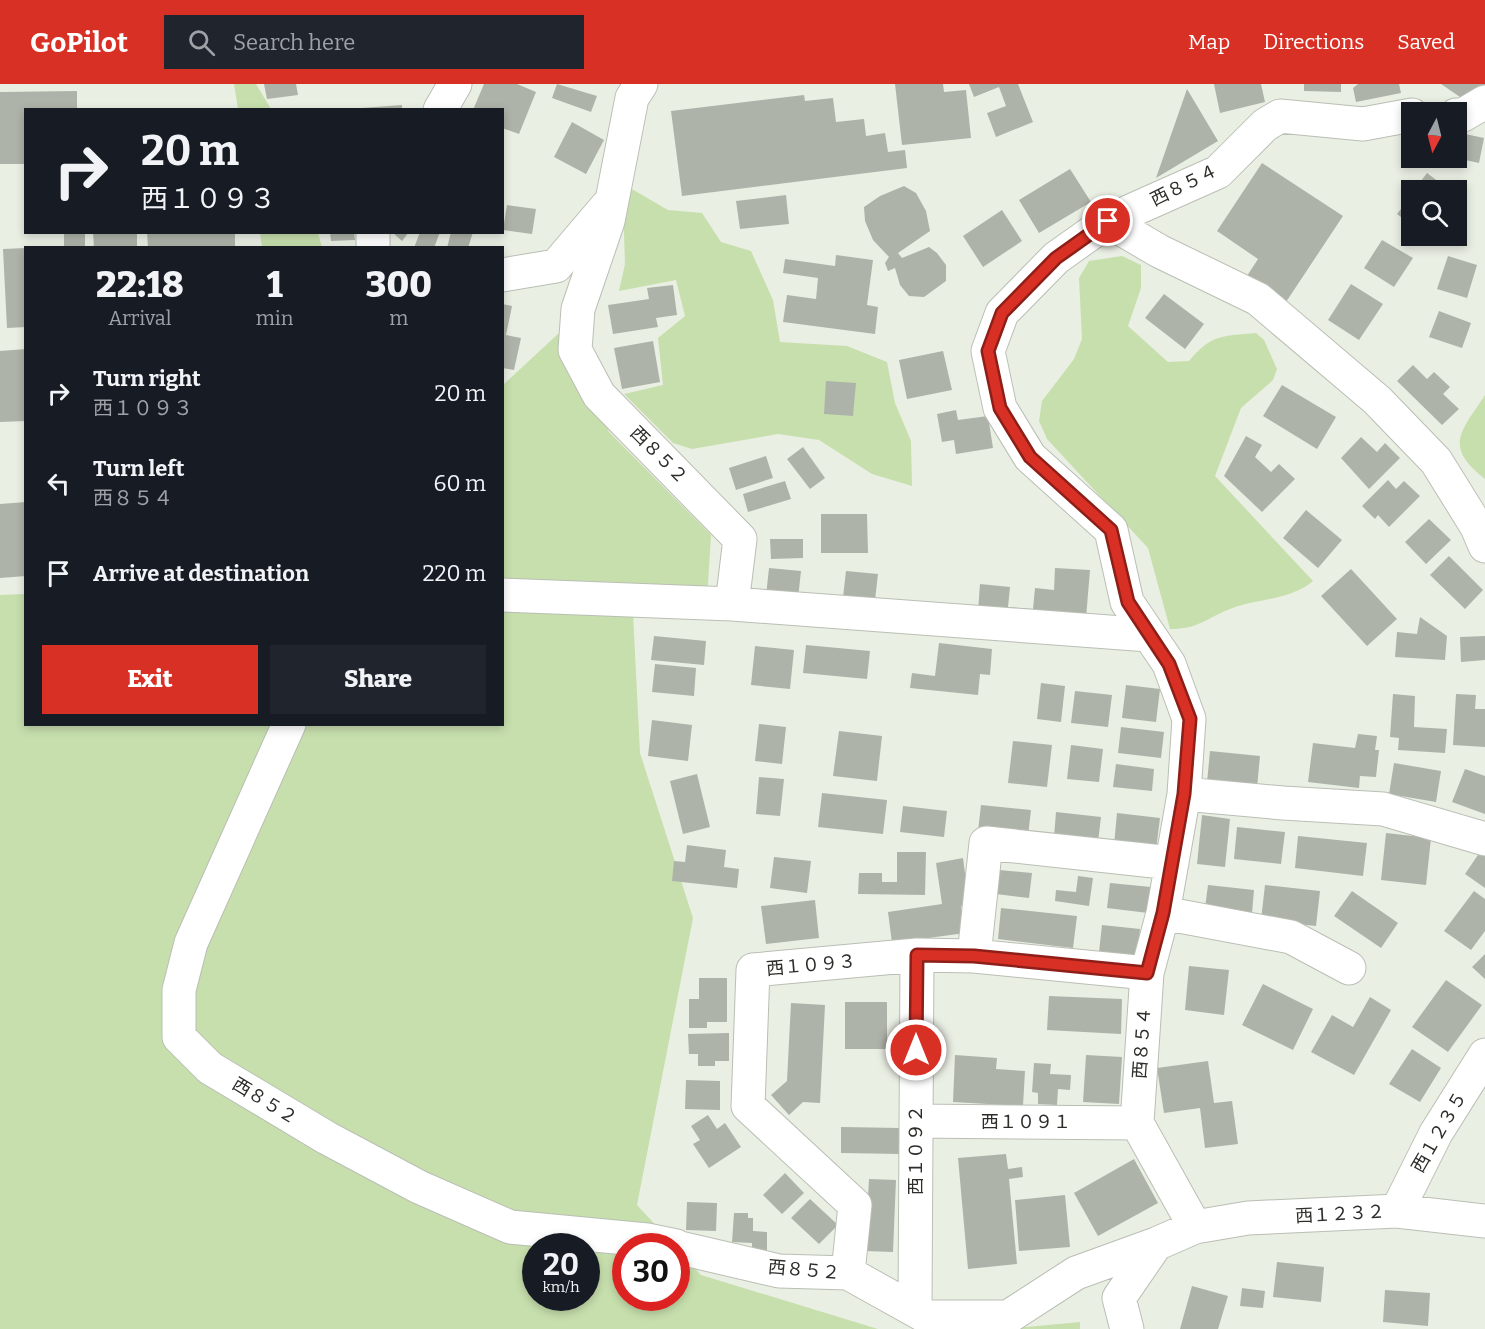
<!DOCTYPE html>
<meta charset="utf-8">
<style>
:root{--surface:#171b24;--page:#20242c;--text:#f1f3f6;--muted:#9ea1a6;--accent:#d93025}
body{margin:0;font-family:Bitter,"Noto Sans JP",serif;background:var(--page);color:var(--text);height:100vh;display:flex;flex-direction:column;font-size:22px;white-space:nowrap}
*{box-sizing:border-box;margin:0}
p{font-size:20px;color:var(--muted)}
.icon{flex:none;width:33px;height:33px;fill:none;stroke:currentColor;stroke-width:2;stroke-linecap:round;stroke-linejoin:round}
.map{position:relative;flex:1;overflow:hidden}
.drawer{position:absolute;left:24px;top:162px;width:480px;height:480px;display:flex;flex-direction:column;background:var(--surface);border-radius:0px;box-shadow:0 3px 9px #0003}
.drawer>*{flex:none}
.banner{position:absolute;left:24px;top:24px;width:480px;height:126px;border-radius:0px;box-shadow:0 3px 9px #0003;background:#171b24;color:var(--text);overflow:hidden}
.needle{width:39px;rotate:187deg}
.tools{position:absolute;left:1401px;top:18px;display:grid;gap:12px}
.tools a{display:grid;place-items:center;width:66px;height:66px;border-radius:0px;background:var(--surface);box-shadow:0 3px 9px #0003;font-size:30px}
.speed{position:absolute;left:522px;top:1149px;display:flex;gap:12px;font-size:30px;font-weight:700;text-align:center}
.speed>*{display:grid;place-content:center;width:78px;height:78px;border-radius:50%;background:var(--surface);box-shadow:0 3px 9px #0003;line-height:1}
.speed small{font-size:15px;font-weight:400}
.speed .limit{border:9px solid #d22;background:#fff;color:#111}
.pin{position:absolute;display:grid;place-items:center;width:51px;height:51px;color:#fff;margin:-26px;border:3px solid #fff;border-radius:50%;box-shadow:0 2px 6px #0007}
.me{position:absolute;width:66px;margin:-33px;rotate:0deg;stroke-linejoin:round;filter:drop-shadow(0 0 4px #0008)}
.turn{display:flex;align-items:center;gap:21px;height:126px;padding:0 18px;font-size:27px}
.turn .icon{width:78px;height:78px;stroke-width:2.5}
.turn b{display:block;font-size:42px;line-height:51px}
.eta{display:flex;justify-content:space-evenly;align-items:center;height:102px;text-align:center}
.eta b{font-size:36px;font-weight:800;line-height:42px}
.action{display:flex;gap:12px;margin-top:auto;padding:12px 18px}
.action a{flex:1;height:69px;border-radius:0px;background:var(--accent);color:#fff;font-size:24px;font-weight:800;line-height:69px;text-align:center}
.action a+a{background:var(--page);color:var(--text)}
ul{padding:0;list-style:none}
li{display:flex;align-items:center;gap:18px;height:90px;padding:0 18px}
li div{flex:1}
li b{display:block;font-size:22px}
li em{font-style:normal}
header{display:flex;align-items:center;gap:36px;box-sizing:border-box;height:84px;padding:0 30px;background:var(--accent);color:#fff}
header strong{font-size:28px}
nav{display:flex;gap:33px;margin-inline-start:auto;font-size:21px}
.search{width:420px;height:54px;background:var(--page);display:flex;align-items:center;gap:15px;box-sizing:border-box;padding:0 21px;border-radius:0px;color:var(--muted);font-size:22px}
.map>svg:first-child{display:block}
</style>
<header>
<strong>GoPilot</strong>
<div class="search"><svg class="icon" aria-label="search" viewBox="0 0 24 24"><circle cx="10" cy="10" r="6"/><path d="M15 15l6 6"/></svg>Search here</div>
<nav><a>Map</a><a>Directions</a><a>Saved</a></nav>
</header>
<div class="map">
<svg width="1485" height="1245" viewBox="0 0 1485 1245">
<rect width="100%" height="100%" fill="#eaefe4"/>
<path fill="#c7dfad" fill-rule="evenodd" d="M234,0H256L271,25H238Z
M630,104L668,126L702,129L721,158L751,167L773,216L780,258L847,262L887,278L895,319L911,357L912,402L872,390L819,356L778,350L692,365L673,359L624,310L663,301L658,254L685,232L676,196L619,207L625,180L623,121Z
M260,149H318L322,163H262Z
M1122,172L1141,181V204L1128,242L1168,278L1189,277C1211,250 1223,252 1256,249L1264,256L1277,285L1273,296L1241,324L1215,392L1313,497C1289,517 1258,514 1230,525C1205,535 1199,545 1170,545L1148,464L1047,355L1039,337L1042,317L1074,275L1082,255L1079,194L1089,177Z
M559,249L609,348L711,451L707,516L632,509L640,669L693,834L637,1121L675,1162H626V1214H676L677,1165L701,1191L878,1245H0V511L25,510L26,640H502L503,301ZM536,1162H586V1214H536Z
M1485,311V395C1443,362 1461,348 1485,311Z
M1080,1238V1245H1006Z"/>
<path fill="#aeb3a9" d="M264,0H296L298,11L267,15Z
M484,0H517L536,8L519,50L502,44V26H473Z
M557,0L597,12L591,28L552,14Z
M895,0H943L944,8L966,6L971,54L902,61Z
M969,0H1018L1033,38L996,53L987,29L1006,22L999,3L974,13Z
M1214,0H1261L1265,18L1220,29Z
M1304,0H1341V8L1304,7Z
M1358,0H1399L1401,9L1356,18L1353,4Z
M1441,0H1485V3L1460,13Z
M1187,5L1218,57L1156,94Z
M77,7V26H26V80H0V8Z
M804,11L805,17L833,14L836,38L864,35L866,52L885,49L888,68L905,66L907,84L682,112L671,27Z
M402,21V26H362V24Z
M572,38L604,56L586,90L554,73Z
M1456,48L1484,54L1479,79L1456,74Z
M1262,79L1343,132L1286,218L1247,192L1258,175L1217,147Z
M1070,85L1091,118L1039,149L1019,116Z
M1427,89L1439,98L1451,106H1414Z
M904,102L916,109L926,127L930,147L898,169L902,174L929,163L937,169L946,181V197L924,213L909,212L900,201L895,184L888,187L885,179L889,173L873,156L865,137L864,123L880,112Z
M786,111L789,140L740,145L736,117Z
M1412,111V135L1409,139L1397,130Z
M507,121L536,125L532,150L503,146Z
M1002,126L1022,157L983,183L963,152Z
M64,148H85V164H64Z
M93,148H137V164H94Z
M147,148H235V164H148Z
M330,148H354L355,156L331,157Z
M392,148H409L402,157Z
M420,148H440L434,164H414Z
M451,148H473L468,164H447Z
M1382,156L1413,174L1394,203L1364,184Z
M26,164V243L7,244L3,165Z
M836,171L873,176L867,221L878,223L875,250L783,238L787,211L816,215L818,194L783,189L785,175L835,182Z
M1448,172L1477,181L1467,214L1437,205Z
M1351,200L1383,220L1359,256L1328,236Z
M673,201L677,231L656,234L658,243L613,250L608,221L649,215L647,204Z
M1164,210L1204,240L1185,265L1145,234Z
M502,220L512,222L506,251L521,254L514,286L502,284Z
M1439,227L1471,239L1462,264L1429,253Z
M653,257L660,298L622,305L614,264Z
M26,265V337L0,338V267Z
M943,267L952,306L907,315L899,276Z
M1413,281L1427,295L1434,288L1450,303L1443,310L1459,325L1442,341L1397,297Z
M826,297L856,299L853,332L824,330Z
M1282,301L1336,333L1317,365L1263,332Z
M956,326L958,336L988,332L993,364L956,370L954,356L942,358L937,330Z
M1246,352L1262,361L1255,373L1271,388L1279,380L1295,395L1262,428L1224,392Z
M1361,353L1377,368L1385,359L1400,374L1369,405L1341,374Z
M803,363L825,394L810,405L787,375Z
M766,372L773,394L736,406L729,384Z
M1388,396L1396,405L1404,397L1420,412L1389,443L1378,431L1375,435L1362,422Z
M785,397L791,415L748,428L743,410Z
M26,418V492L0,494V420Z
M1306,426L1342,456L1318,484L1283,454Z
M821,430H867L868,469H821Z
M1429,435L1451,456L1426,480L1405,458Z
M770,455H803V474L771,475Z
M1449,472L1483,506L1465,525L1430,491Z
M769,484L801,487L797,524L765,521Z
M1055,484L1090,486L1086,534L978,527L980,500L1010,503L1008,523L1033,525L1035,504L1054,506Z
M1351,485L1397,535L1367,562L1321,512Z
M846,487L878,490L874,525L842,522Z
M1420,533L1447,552L1445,576L1395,573L1397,548L1417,550Z
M654,552L706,557L704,581L651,576Z
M1485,552V576L1461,578L1460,553Z
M939,559L992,565L990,591L980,590L978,611L910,604L912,589L935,592Z
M806,561L870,567L867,595L803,589Z
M755,562L794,566L790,605L751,601Z
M655,580L696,584L694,612L652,608Z
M1041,599L1065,602L1061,638L1037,635Z
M1126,601L1160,605L1156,638L1122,634Z
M1075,607L1112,611L1108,643L1071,639Z
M1393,610L1415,612L1414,643L1447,645L1445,669L1398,666L1399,654L1390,653Z
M1456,610L1476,611L1475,625H1485V663L1453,661Z
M652,636L692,641L688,677L648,672Z
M759,640L786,643L782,680L755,677Z
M1121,643L1164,648L1161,674L1118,669Z
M839,647L882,652L877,697L833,692Z
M1358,650L1377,652L1375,666H1379L1376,693L1360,692L1359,704L1308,698L1313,659L1355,664Z
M1013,657L1052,661L1047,703L1008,699Z
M1071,661L1103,665L1099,698L1067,695Z
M1210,667L1260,672L1257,704L1207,699Z
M1394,679L1441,687L1436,718L1389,710Z
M1116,680L1154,685L1152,707L1113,703Z
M1465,685L1485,692V730L1452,718Z
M697,690L710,743L683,750L670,697Z
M759,693L784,695L780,732L756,730Z
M822,709L887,716L883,750L818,743Z
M981,721L1031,726L1028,752L978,747Z
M903,722L947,727L944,753L900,748Z
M1056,728L1101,733L1098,758L1054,753Z
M1117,729L1160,734L1156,766L1114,761Z
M1202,731L1230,735L1225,783L1197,780Z
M1237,743L1285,748L1281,780L1234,775Z
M1386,749L1431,754L1426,801L1381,796Z
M1298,752L1367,759L1363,792L1295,784Z
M687,761L726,766L724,783L739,785L737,804L672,797L674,777L685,778Z
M1482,765L1485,767V804L1465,790Z
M897,768H926L925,811L858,810L859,789H882V798H897Z
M774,773L811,777L807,809L770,804Z
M963,774L969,820L961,822L965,849L892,859L888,828L942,820L936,779Z
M999,786L1032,789L1029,814L996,810Z
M1078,792L1093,794L1089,822L1055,817L1056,806L1076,808Z
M1110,799L1151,803L1148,829L1107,824Z
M1208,801L1254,806L1252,829L1205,824Z
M1265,801L1320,807L1316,842L1261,836Z
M1352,807L1398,839L1381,864L1334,832Z
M1474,807L1485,815V847L1471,866L1444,847Z
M815,816L819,854L766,860L761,822Z
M1001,824L1077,832L1073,864L998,855Z
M1102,841L1140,845L1137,872L1099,868Z
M1485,870V895L1472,883Z
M1189,882L1229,886L1224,931L1185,926Z
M699,894H727V938H707V944H689V915H699Z
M1446,896L1482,921L1448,968L1412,943Z
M1263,900L1313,925L1293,966L1242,941Z
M1049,912L1122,915L1121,950L1047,946Z
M1370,913L1391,926L1354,991L1311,968L1332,931L1353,943Z
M845,918H887V965H845Z
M791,919L825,921L820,1019L803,1018L789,1031L771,1011L787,997Z
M729,949V977H715V982H698V970H689L688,950Z
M1412,965L1441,984L1420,1018L1389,1000Z
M955,971L997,974L996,985L1025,987L1023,1022L953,1018Z
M1086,971L1122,973L1119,1020L1083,1018Z
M1208,977L1214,1019L1232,1017L1238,1060L1205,1064L1200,1024L1164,1029L1157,984Z
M1034,979L1051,980L1050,990L1071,991L1070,1006L1058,1005L1057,1021L1038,1020V1009L1032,1008Z
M686,996L720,997V1026L685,1025Z
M708,1031L717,1045L725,1039L741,1063L709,1084L693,1060L700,1056L691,1042Z
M841,1043L901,1044V1070L841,1069Z
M1006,1070L1008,1085L1022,1083L1023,1093L1009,1095L1017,1180L968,1185L958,1074Z
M1134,1075L1158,1119L1098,1152L1074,1109Z
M785,1089L804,1109L782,1130L763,1111Z
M869,1095L896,1096L893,1168L865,1167Z
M1065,1111L1070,1163L1019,1167L1015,1116Z
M810,1115L838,1141L819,1160L791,1134Z
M687,1118L717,1119L716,1147L686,1146Z
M734,1129H748V1134H753V1147L767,1148V1166L752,1165V1159L732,1158Z
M1277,1178L1324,1183L1321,1218L1273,1213Z
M1192,1202L1228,1212L1218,1245H1180Z
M1242,1204L1265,1207L1263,1224L1240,1222Z
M1385,1206L1430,1209L1428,1242L1383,1238Z"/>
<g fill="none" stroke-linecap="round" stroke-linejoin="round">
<g stroke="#b9bfb4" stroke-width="35">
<path id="minor" d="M440,26L455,0
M1456,31H1463L1485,18
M1108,137L1159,167L1258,215L1377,316L1436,377L1477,443L1485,462
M373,148V164
M502,191L556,182L607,122
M502,511L732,520L740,455L599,311L575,266L578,225L608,137L632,14L641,0
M732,520L1149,551
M289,640L191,859L179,906V953L210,984L327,1054L419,1103L510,1143L647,1156L676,1162
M1184,710L1283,719L1383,725L1485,755
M1163,829L1291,853L1349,884
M974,872L986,759L1172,779
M916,1037L1137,1039
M1397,1127L1436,1049L1485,971
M1195,1143L1137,1039L1147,889L1163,829L1184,710L1189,635L1169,580L1127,518L1111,446L1030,373L1000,324L988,267L1002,229L1056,174L1108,137L1218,88L1265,41L1280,32L1363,40L1412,31
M676,1163L779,1187L848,1189L927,1233H1008L1076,1189L1156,1160L1195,1143L1248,1134L1397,1127L1485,1137
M848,1189L855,1121L748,1022L753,886L917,871L974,872L1147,889
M915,1226L917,871
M1127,1245L1119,1214L1156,1160"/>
</g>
<use href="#minor" stroke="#fff" stroke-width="33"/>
</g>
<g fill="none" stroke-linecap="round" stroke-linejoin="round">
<g stroke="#8d1f18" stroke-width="15">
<path id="route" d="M916,966L917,871L974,872L1147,889L1163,829L1184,710L1190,635L1169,580L1128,518L1111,446L1030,373L1000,324L988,267L1002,229L1056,174L1108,137"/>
</g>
<use href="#route" stroke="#d93025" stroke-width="10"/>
</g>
<g text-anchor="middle" stroke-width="6" stroke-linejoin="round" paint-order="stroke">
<g font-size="18" fill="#2c2e2a" stroke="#fff">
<text transform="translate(1184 101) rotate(-26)" y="6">西８５４</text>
<text transform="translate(659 371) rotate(45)" y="6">西８５２</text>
<text transform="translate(811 881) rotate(-5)" y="6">西１０９３</text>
<text transform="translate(1142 959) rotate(-86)" y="6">西８５４</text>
<text transform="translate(265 1017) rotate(31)" y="6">西８５２</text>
<text x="1026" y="1044">西１０９１</text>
<text transform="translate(1439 1048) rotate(-60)" y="6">西１２３５</text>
<text transform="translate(916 1066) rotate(-90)" y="6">西１０９２</text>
<text transform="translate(1340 1130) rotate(-3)" y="6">西１２３２</text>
<text transform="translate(804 1186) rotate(5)" y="6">西８５２</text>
</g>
</g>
</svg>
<div class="tools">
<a><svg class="needle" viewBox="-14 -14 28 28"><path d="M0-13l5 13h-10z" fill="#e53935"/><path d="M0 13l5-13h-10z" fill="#9ea1a6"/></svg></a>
<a><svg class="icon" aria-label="search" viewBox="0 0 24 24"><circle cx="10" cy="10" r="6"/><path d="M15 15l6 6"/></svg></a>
</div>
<div class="speed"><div>20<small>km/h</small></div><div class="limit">30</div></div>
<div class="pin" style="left:1108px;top:137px;background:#d93025"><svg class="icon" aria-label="arrive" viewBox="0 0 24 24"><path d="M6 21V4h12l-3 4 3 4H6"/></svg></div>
<svg class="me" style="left:916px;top:966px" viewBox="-20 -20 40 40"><circle r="17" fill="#d93025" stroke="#fff" stroke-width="3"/><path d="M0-11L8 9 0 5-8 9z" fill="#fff"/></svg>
<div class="banner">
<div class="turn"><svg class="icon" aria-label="right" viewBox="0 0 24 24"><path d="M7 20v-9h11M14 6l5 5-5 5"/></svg><div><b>20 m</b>西１０９３</div></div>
</div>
<section class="drawer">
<div class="eta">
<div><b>22:18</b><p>Arrival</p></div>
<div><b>1</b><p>min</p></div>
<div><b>300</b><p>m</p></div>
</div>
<ul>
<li><svg class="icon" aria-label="right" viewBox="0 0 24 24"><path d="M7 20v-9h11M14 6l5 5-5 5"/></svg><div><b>Turn right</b><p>西１０９３</p></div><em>20 m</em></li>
<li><svg class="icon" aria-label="left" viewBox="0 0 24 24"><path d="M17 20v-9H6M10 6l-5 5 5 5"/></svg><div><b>Turn left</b><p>西８５４</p></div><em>60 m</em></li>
<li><svg class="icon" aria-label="arrive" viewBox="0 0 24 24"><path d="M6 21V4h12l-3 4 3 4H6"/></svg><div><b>Arrive at destination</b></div><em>220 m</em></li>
</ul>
<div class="action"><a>Exit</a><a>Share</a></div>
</section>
</div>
